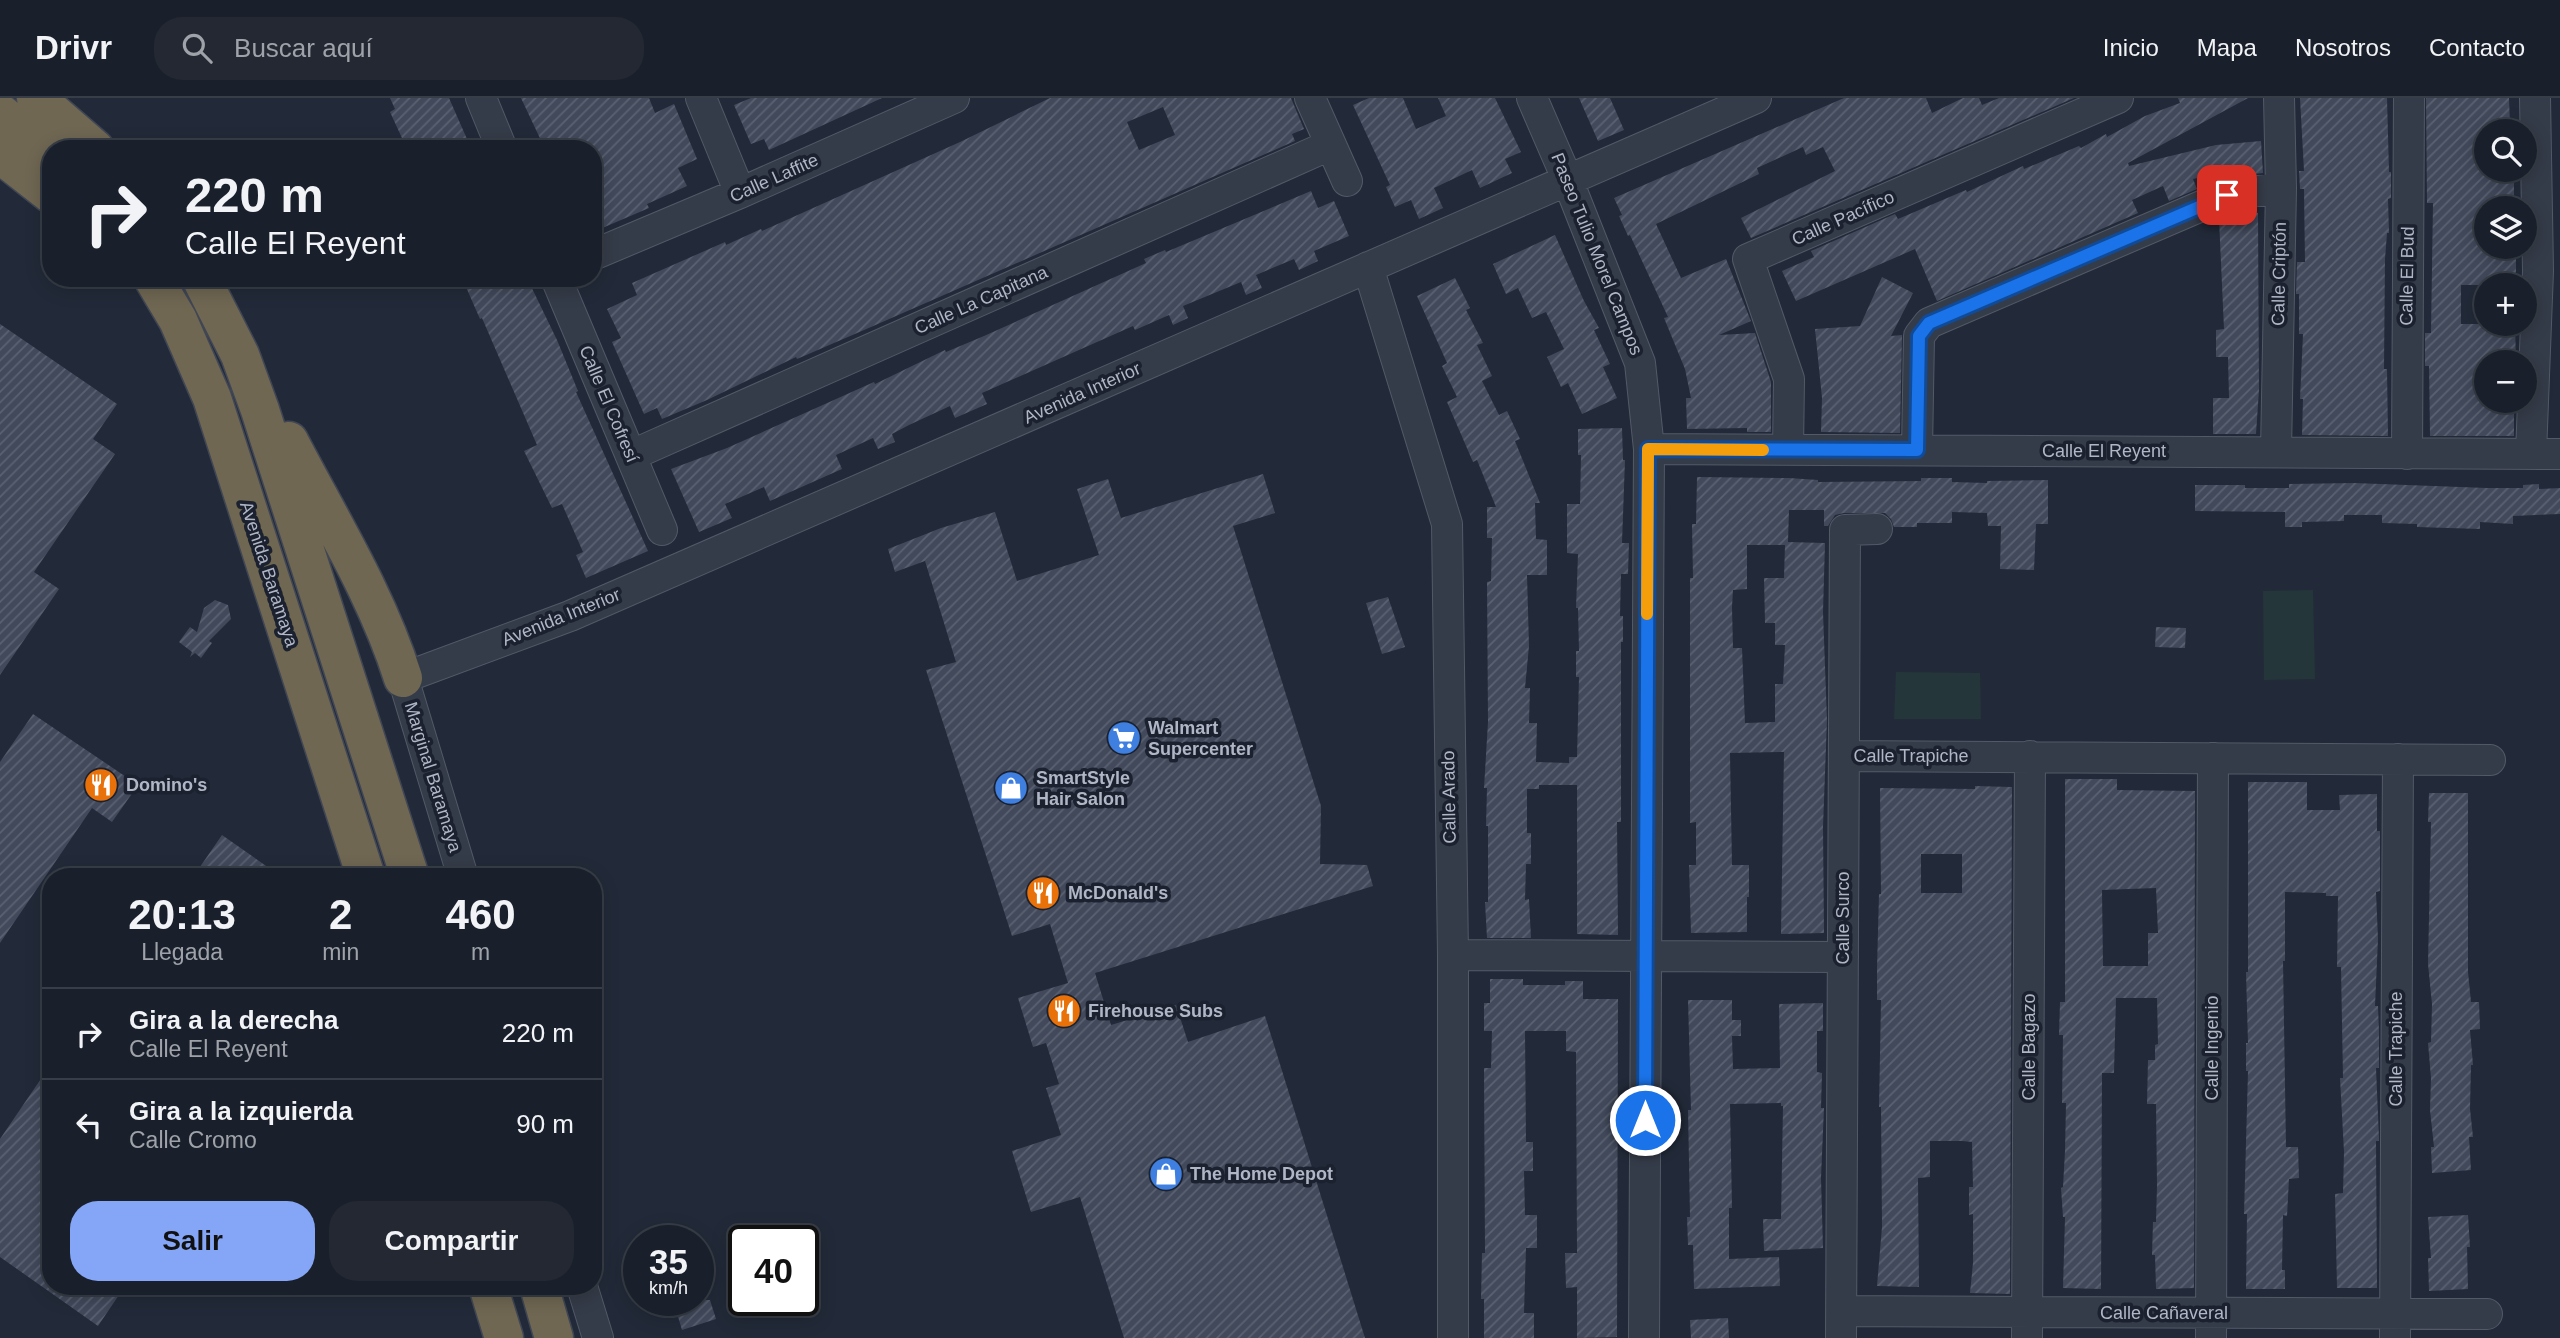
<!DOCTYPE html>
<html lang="es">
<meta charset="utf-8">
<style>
:root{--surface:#1a202b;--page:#232833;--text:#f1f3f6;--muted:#9fa3a9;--line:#383e47;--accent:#85a6f6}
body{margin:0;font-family:Helvetica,sans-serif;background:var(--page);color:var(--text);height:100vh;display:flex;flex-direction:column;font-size:26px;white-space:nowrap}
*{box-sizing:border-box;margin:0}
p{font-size:23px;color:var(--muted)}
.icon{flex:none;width:38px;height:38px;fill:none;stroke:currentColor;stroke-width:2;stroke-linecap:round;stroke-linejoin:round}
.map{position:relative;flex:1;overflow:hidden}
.sheet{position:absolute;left:42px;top:770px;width:560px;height:427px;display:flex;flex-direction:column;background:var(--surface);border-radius:28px;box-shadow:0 4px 18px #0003,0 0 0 2px var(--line)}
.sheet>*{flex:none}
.guide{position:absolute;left:42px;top:42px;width:560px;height:147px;border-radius:28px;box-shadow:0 4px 18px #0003,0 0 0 2px var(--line);background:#1a202b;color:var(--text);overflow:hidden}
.tools{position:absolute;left:2474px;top:21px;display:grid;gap:14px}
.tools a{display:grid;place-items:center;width:63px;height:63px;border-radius:50%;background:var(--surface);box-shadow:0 4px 18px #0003,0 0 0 2px var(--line);font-size:35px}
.speed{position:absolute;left:623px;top:1127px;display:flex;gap:14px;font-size:35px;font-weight:700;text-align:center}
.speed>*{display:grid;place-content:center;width:91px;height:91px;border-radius:50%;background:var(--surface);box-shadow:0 4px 18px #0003,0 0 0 2px var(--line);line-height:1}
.speed small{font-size:18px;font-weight:400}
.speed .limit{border:4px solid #111;border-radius:10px;background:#fff;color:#111}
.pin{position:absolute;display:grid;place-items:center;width:60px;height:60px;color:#fff;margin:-30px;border-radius:14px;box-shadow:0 4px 10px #0006}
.me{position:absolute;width:77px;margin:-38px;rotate:0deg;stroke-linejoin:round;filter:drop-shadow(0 0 5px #0008)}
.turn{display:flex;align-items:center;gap:24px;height:147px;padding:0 28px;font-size:32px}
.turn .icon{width:91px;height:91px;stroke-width:2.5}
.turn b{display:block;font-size:49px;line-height:60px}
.eta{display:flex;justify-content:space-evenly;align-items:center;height:119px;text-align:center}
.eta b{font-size:42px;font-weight:700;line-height:49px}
.cta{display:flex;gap:14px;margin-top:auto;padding:14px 28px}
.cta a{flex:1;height:80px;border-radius:28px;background:var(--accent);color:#111;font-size:28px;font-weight:700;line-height:80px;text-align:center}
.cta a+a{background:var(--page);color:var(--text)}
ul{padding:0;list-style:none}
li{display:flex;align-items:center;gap:21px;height:91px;padding:0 28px;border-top:2px solid var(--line)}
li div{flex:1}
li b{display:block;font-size:26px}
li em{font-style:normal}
header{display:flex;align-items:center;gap:42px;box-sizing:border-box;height:98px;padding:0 35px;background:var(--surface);border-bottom:2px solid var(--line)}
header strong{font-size:33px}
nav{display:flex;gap:38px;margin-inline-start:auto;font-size:24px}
.search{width:490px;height:63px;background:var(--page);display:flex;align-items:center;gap:18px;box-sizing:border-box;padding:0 24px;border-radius:28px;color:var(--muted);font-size:26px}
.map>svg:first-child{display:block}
</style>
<header>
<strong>Drivr</strong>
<div class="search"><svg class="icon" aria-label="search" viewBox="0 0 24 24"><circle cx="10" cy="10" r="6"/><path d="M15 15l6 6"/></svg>Buscar aquí</div>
<nav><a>Inicio</a><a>Mapa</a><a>Nosotros</a><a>Contacto</a></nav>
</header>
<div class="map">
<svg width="2560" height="1240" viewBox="0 0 2560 1240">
<defs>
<pattern id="building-hatch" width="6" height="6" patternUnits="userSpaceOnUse" patternTransform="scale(1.75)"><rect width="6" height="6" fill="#41495b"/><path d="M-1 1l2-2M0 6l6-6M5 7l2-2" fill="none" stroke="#5a6171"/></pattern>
</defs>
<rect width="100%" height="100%" fill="#222a39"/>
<path fill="#24363a" d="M2313,492L2315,581L2264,582L2263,493Z
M1896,574L1980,575L1981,621H1894Z"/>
<path fill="url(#building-hatch)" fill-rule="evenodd" d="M390,0H449L467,41L446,51H407L390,14L395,11Z
M521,0H649L655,15L674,6L697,61L678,70L687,88L647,106L649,110L600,131L593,114V51H545Z
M751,0H882L769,52L764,41L751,46L734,7Z
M1050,0H1291L1304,31L1292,36L1295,43L871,229L797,261L796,259L707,302L662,321L657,310L644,316L612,244L621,240L607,211L637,197L632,185L725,144L726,147L761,131L762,133L960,44ZM1163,9L1175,37L1139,52L1127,24Z
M1369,0H1403L1416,31L1446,18L1438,0H1495L1521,54L1505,61L1512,75L1480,90L1472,72L1434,90L1443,110L1419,121L1411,102L1395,109L1386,89L1390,87L1353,7Z
M1579,0H1610L1624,32L1598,43Z
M1844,0H1926L1932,15L1963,0H1979L1982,7L1999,0H2074L1751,140L1741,120L1835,73L1823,49L1806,57L1803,49L1757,70L1759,76L1656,126L1681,180L1726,161L1751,223L1719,237L1755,235L1771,284V334H1747V330L1687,331L1686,300H1691L1685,271L1664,220L1668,219L1630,137L1628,138L1619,118L1622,117L1614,100Z
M2178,0H2248L2128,65L2129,68L2216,47L2261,43L2263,75L2238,78V70L2193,81L2197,91L2169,103L2163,88L2132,102L2138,115L1937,203L1915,151L1796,203L1782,173L1814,159L1811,153L1895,116L1898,121L1966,92L1967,94L2023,68L2024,71L2079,48L2081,50L2106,36L2107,39L2145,18L2180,5Z
M2300,0H2387L2389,74H2391V100L2388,101L2389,135H2387L2385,161L2384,271H2387L2388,338L2302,337L2303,301H2300L2303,236H2299V196H2296L2297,164H2305L2304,91H2300L2299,73H2304Z
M2426,0H2509L2510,26L2492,25V30H2487V73L2514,72V110H2487V149H2516V187H2461V226H2515L2516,264H2487V303H2514V338H2430L2429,268H2425V235H2431L2433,105H2427Z
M1311,93L1318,110L1334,103L1349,138L1314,153L1318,163L1299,172L1294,161L1256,177L1262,190L1246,197L1241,184L1183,208L1188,220L1173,227L1169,217L1135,232L1133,228L982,295L987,306L955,320L950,308L909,327L892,336L895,344L878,351L873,340L836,357L842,371L770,403L764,389L725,406L732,420L699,434L671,371L727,350L874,284L875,286L945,252L946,254L984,238L1146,165L1144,161L1165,152L1166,154Z
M2249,113L2258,115L2259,292L2256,336H2213V300H2229L2228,259H2216V232L2224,231L2219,121L2230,116Z
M1555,137L1584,203L1599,230L1594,232L1610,266L1603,269L1617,300L1582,316L1568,285L1561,289L1547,259L1564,251L1546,214L1532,220L1518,190L1506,196L1493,166Z
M1882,179L1913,195L1891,238L1902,237L1900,335L1821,334L1822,300L1815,231L1860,228Z
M462,180H527L557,242L578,293L576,294L648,453L586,480L576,457L583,454L562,406L552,410L524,353L537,347L482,220L480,221Z
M1455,180L1470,210L1466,212L1483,245L1477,247L1492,278L1482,283L1499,317L1507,313L1520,341L1515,343L1540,405H1535L1536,441L1547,442V477H1527L1529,548L1525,590H1530L1529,625H1537L1536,664L1569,665V659H1577L1579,579H1576V553H1579L1578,510H1576L1578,456L1567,455V406H1580L1581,357H1578V331L1622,330L1623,362H1625L1622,445H1629L1628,476H1621L1620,518H1623V544H1621V724H1617L1618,837L1577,836V687H1539V691H1527V735H1531V766H1526L1525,802L1529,801L1531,840H1487L1485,804H1488V728H1486L1487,690H1484L1488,624L1487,484L1491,483L1492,440H1487V409H1496L1477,362L1473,364L1447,304L1457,299L1442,268L1447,265L1417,198Z
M0,226L117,306L93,341L115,356L34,474L59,491L0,577Z
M1263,376L1275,415L1233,428L1321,708L1320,766L1367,767L1373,788L1095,875L1111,927L1176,907L1188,944L1265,918L1365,1240H1124L1080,1099L1031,1114L1012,1053L1061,1037L1046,990L1059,986L1046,945L1033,949L1018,900L1068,885L1050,826L1012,838L926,572L956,564L925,463L895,474L888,451L941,430L995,414L1017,483L1099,457L1077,391L1108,381L1121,420Z
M1697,379L1789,380L1818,382V384L1921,383V380H1952V384L1987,385V383L2048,382V426H2036L2034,472L2000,471L2001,428H1988L1987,415L1952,414V425H1917V429H1894L1891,421L1885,415H1844L1835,417L1828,428H1824V412H1789L1788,444L1825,445L1823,514L1827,622L1823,729L1824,835L1781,836L1784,654L1730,655L1732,767H1749V799H1747V834L1691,835L1689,767H1696V724L1690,725V480H1693L1692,426H1696ZM1747,447H1785L1784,480H1764L1765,525H1775V547H1785L1783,586H1775V624L1745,625L1742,550H1733L1732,509L1733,492L1747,491Z
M2354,385L2487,390H2523V387L2539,386V391L2560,390V416L2513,418V426L2480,424V431L2417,429V426L2382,425V417H2344V423L2302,424V429H2285V414L2195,413V387H2245V390H2289V386Z
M1388,499L1405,549L1382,556L1366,505Z
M215,502L228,507L231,521L209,543L212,545L201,560L195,555L190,559L192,554L179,544L190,529L197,534L204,510Z
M2156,529L2186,530L2185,550L2155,549Z
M33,616L138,687L112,724L92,710L0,845V664Z
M2065,681H2117V692L2195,693L2194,1190L2156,1191L2155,1157H2152L2153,1124H2156L2157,1087L2156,1006H2147L2148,962H2155V947L2158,946L2157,900H2116L2114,975H2102L2101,1191L2063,1190L2065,1119H2063L2061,1090L2063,1089L2065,1053L2066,1005H2062L2063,937H2059L2060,904H2065ZM2156,790L2158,835H2148V868H2103L2102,792Z
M2248,684H2307V712H2340L2339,697L2377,696V733H2380V793L2376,794L2378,841L2375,908H2378L2379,933V970H2376L2379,1040V1043H2376L2377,1190H2337L2335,1096L2343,1095L2344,1054L2340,980H2343L2341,869H2337L2338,798H2326V795L2285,794V863H2283L2286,1049H2298L2299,1080L2289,1081L2287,1118L2283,1117L2282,1172H2285V1191H2246L2247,1116H2244L2248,973H2246V945H2248L2246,874H2248Z
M1975,688L2012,689L2010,1196L1970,1195L1973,1165V1116L1969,1117V1089H1973L1972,1044L1962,1043H1930V1079L1918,1080L1919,1189L1877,1188L1882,1129L1881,1009H1879L1881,902H1877V870L1879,796H1881L1880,690L1975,691ZM1921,756H1962V795H1921Z
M2429,695H2468V874L2471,904H2479L2480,931L2470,932L2473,967H2471L2470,1011L2473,1039H2469L2471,1072L2432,1075L2431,1049H2434L2430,1012L2431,980L2428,945L2431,944L2432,906L2428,866L2431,724H2428Z
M222,737L282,779H193Z
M1490,881H1523V887H1565V883H1583V901H1618L1617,1239L1577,1240V1189L1566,1190L1565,1155H1577L1576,954L1566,953V933H1525L1526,1044H1533V1073H1524L1525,1117H1537V1150H1526L1524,1215H1534V1240H1484V1201H1481L1482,1155H1485L1484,970H1491L1492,933H1484V905H1490Z
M1688,902H1732V922H1741V938H1732L1733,971L1780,970L1779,906L1823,905V933H1817V974L1822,975L1821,1010H1824L1821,1080L1823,1150L1764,1153L1763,1121H1781L1783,1008H1781V1005L1730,1006L1732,1110H1729V1161L1779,1159L1780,1188L1694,1191L1693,1147H1688L1687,1119H1690L1688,1012H1691Z
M51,966V1188H125L98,1228L0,1159V1041Z
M2468,1117L2470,1149H2467L2468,1191L2429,1193L2428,1160H2431L2428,1119Z
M673,1202H710L716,1221L682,1232Z
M1728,1220L1729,1240H1691L1690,1222Z"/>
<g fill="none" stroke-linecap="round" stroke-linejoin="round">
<g stroke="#535967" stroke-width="32">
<path id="minor" d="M481,0L502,51
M701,0L740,95
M1310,0L1347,83
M1532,0L1568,83L1640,265L1649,351L1644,1240
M593,157L740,95L954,0
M1368,169L1447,426L1453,857V1240
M556,180L662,432
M1649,351L2560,356
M1788,352L1789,281L1748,161L2118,0
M1917,352L1919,238L1929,225L2227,97L2281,90
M2276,353L2281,90L2279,0
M2407,356L2409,0
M2531,356L2538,173L2535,0
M632,357L1330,47
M1844,658L2490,662
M463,779L403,580L570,518L1756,0
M1453,857L1843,859
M582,1188L598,1240
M1842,1213L2487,1216
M1841,1240L1845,432L1877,431
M2027,1240L2030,658
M2211,1240L2213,660
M2395,1240L2398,661"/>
</g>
<g stroke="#404654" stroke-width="41">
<path id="highway" d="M36,0L95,51
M0,15L51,57
M0,56L51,96
M153,180L178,222L212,300L366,779
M201,180L240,257L260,312L410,779
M289,343C329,420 377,497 403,580
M488,1188L504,1240
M539,1188L554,1240"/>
</g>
<use href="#minor" stroke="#353c49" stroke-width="30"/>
<use href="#highway" stroke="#6f6752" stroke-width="38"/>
</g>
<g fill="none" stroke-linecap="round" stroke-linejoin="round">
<g stroke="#114b97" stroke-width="18">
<path id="route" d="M1645,1022L1648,351L1917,352L1919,238L1929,225L2227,97"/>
</g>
<use href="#route" stroke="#1a73e8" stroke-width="12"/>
<path stroke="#f59e0b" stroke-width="12" d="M1647,516L1648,351L1763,352"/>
</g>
<defs>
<g id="supermarket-disc" transform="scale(1.75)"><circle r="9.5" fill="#3f7fe0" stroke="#1b212e"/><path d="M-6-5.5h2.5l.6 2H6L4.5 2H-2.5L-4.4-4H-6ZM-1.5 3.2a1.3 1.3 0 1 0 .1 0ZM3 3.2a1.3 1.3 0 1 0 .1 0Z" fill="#fff"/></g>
<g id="restaurant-disc" transform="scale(1.75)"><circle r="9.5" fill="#e8710a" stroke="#1b212e"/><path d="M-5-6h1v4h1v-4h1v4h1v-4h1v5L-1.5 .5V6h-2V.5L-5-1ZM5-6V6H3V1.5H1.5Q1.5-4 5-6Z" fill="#fff"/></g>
<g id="shop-disc" transform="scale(1.75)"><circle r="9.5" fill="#3f7fe0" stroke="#1b212e"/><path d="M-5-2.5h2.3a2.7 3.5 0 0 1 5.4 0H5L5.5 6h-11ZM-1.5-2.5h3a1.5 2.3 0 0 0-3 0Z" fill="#fff"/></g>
</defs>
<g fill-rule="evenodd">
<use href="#supermarket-disc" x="1124" y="640"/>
<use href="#restaurant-disc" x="101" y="687"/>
<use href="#shop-disc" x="1011" y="690"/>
<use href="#restaurant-disc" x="1043" y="795"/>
<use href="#restaurant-disc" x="1064" y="913"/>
<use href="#shop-disc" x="1166" y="1076"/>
</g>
<g text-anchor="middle" stroke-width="7" stroke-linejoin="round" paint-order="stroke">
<g font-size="18" fill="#b0b6c6" stroke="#1b212e">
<text transform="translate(774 80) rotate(-24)" y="6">Calle Laffite</text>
<text transform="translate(1843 120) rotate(-24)" y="6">Calle Pacífico</text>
<text transform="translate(1597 156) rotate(68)" y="6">Paseo Tulio Morel Campos</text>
<text transform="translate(2279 176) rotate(-89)" y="6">Calle Criptón</text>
<text transform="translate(2407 178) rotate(-89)" y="6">Calle El Bud</text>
<text transform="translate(981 202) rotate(-24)" y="6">Calle La Capitana</text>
<text transform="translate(1082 295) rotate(-24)" y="6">Avenida Interior</text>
<text transform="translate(609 306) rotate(67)" y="6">Calle El Cofresí</text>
<text x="2104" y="359">Calle El Reyent</text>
<text transform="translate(269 476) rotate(72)" y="6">Avenida Baramaya</text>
<text transform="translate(561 519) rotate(-22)" y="6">Avenida Interior</text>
<text x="1911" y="664">Calle Trapiche</text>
<text transform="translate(433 679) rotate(73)" y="6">Marginal Baramaya</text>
<text transform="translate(1449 699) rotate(-91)" y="6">Calle Arado</text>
<text transform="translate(1843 820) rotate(-90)" y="6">Calle Surco</text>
<text transform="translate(2029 949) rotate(-90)" y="6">Calle Bagazo</text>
<text transform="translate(2212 950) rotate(-90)" y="6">Calle Ingenio</text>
<text transform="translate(2396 951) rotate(-90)" y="6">Calle Trapiche</text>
<text x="2164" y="1221">Calle Cañaveral</text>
</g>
<g font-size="18" font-weight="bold" fill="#b0b6c6" stroke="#1b212e" text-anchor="start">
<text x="1148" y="636">Walmart<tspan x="1148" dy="21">Supercenter</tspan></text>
<text x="1036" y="686">SmartStyle<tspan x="1036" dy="21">Hair Salon</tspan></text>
<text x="126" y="693">Domino's</text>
<text x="1068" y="801">McDonald's</text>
<text x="1088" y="919">Firehouse Subs</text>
<text x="1190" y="1082">The Home Depot</text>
</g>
</g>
</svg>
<div class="tools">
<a><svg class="icon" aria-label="search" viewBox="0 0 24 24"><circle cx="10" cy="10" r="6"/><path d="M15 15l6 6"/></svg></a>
<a><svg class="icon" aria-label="layers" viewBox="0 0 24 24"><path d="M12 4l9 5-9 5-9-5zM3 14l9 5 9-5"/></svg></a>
<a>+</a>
<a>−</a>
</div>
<div class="speed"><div>35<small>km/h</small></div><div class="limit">40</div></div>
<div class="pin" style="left:2227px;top:97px;background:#d93025"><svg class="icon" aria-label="arrive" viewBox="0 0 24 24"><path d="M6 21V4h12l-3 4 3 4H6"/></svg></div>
<svg class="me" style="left:1645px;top:1022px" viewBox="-20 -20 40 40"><circle r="17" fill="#1a73e8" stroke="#fff" stroke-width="3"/><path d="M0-11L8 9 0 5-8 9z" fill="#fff"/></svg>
<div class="guide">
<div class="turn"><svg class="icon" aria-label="right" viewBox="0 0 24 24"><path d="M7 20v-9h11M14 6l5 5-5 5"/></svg><div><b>220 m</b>Calle El Reyent</div></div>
</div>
<section class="sheet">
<div class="eta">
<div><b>20:13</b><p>Llegada</p></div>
<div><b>2</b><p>min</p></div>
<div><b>460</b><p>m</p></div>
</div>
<ul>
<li><svg class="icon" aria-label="right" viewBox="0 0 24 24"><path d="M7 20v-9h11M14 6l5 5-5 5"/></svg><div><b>Gira a la derecha</b><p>Calle El Reyent</p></div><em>220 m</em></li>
<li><svg class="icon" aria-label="left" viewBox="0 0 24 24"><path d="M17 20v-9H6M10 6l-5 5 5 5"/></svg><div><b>Gira a la izquierda</b><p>Calle Cromo</p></div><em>90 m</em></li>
</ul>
<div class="cta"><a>Salir</a><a>Compartir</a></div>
</section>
</div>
